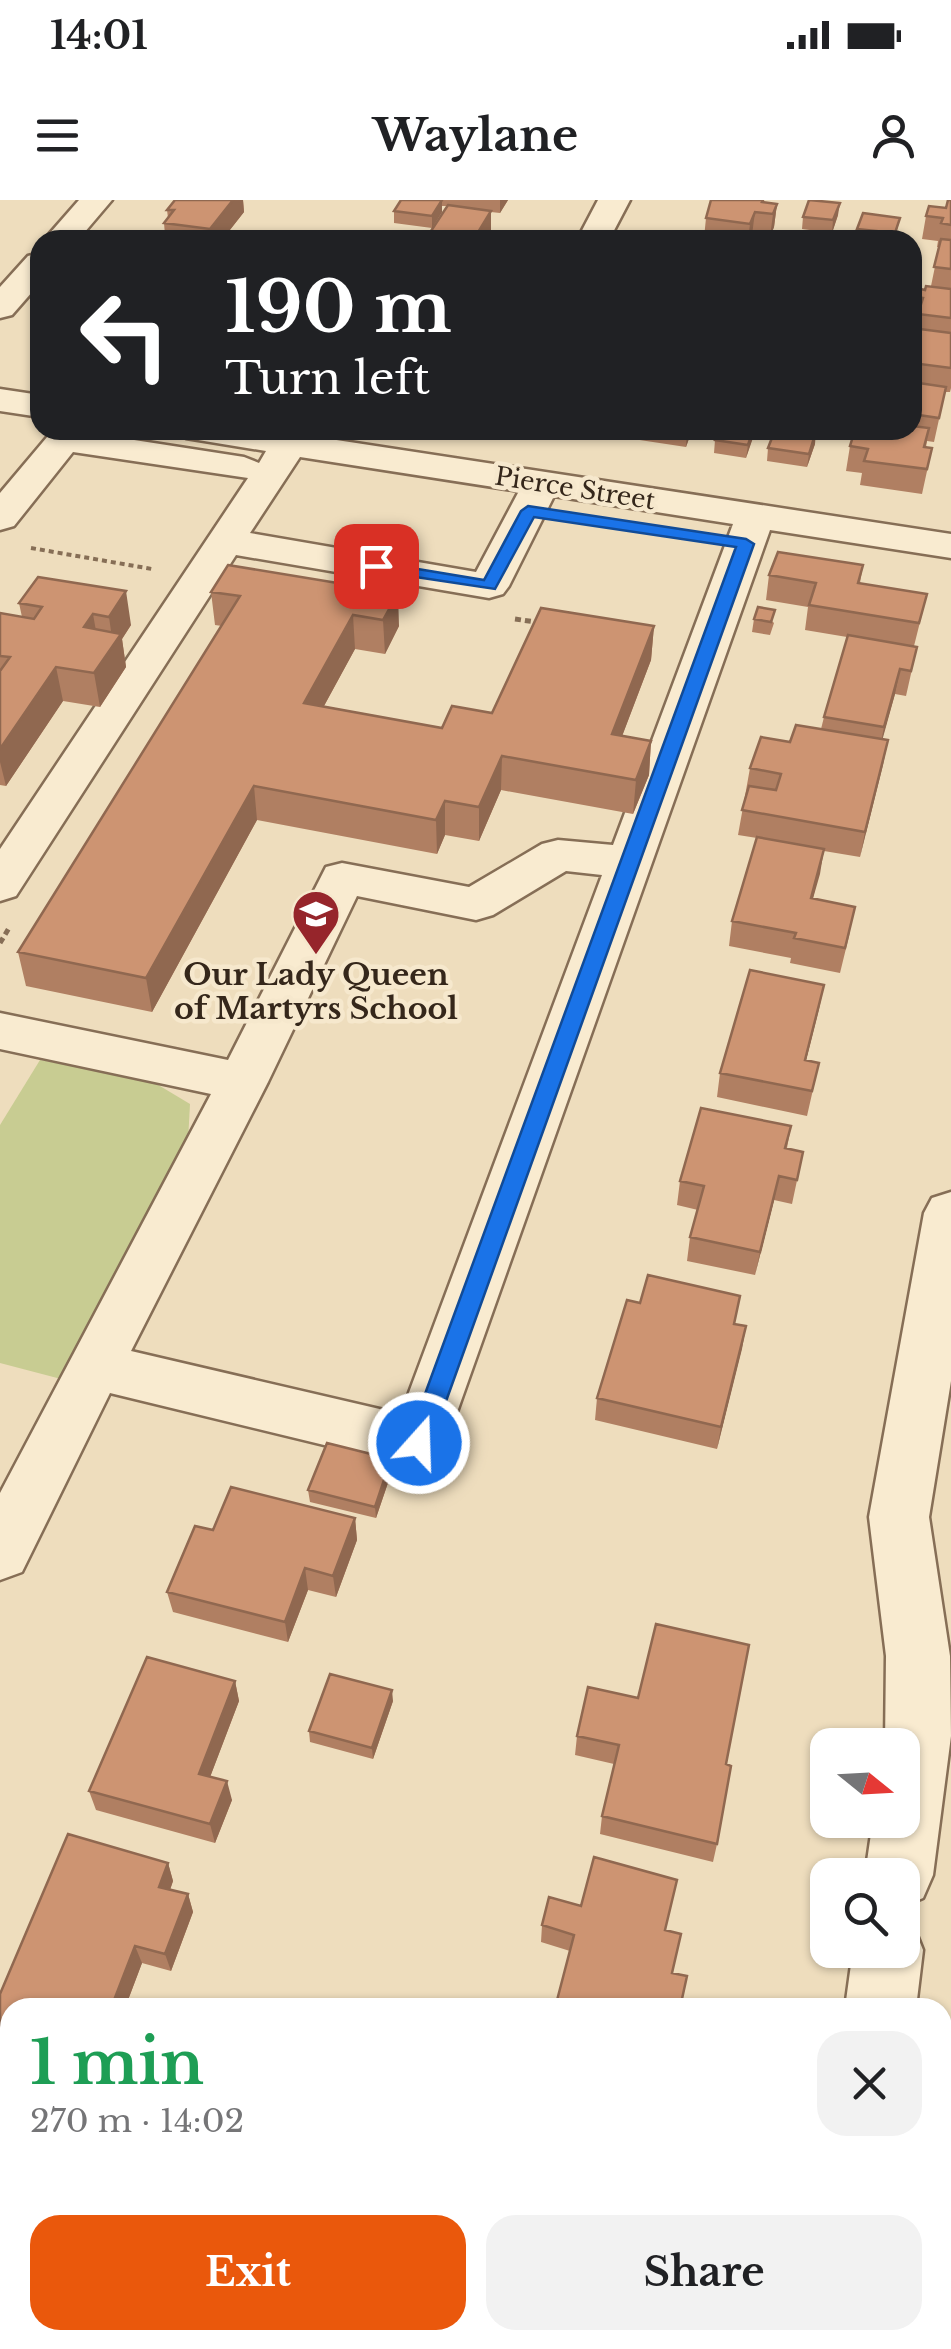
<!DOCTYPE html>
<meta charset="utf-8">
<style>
:root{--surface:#fff;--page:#f2f2f2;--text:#202124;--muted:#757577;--accent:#ea580c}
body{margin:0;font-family:"Libre Baskerville",serif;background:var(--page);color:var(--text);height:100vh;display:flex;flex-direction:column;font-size:38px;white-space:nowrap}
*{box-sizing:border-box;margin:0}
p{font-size:32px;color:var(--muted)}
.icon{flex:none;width:55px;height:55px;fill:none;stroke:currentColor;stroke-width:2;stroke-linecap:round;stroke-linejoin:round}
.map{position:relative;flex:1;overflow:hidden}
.sheet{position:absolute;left:0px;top:1798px;width:952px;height:352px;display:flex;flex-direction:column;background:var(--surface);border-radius:30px 30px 0 0;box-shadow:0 2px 8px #0004}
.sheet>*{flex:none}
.hud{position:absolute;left:30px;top:30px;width:892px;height:210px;border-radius:30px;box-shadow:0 2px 8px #0004;background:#202124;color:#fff;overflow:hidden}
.needle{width:65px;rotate:108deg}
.fabs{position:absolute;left:810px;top:1528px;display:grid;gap:20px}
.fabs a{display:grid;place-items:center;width:110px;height:110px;border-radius:20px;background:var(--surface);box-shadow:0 2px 8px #0004;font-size:50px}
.pin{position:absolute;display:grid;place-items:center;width:85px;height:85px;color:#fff;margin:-42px;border-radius:20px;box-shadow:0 5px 15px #0006}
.me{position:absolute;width:110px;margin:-55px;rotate:20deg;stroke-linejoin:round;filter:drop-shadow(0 0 8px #0008)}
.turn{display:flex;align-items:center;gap:35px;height:210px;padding:0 30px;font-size:45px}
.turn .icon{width:130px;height:130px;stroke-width:2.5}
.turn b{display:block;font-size:70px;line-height:85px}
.round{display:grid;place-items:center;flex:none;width:105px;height:105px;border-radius:30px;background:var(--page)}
.headline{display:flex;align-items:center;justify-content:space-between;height:170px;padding:0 30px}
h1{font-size:60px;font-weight:700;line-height:75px;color:#1e9e55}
.cta{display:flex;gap:20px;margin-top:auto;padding:20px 30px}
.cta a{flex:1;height:115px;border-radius:30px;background:var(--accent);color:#fff;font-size:40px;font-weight:700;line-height:115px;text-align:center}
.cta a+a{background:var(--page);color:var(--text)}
.status{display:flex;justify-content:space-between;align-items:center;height:70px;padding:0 50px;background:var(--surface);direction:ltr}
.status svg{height:28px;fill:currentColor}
header{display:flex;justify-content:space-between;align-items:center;height:130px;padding:0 30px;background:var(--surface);font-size:45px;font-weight:700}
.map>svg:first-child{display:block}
</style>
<div class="status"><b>14:01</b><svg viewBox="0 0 49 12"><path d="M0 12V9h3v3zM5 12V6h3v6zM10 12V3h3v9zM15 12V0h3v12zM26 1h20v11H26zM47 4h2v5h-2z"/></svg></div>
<header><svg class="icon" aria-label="menu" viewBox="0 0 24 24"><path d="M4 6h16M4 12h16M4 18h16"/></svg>Waylane<svg class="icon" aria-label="person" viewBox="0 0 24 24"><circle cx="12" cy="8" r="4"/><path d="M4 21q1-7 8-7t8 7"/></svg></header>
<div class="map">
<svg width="951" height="2149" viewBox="0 0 951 2149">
<rect width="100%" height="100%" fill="#eeddbd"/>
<path fill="#c8cc92" d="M40,860L150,880L190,904L188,941L61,1179L0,1163V925Z"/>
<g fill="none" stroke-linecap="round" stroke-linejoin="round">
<g stroke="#866e56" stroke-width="5">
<path id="minor" d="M79,0H112L78,40H44Z
M598,0H630L609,40H577Z
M40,53V83L12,115L0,118V87L28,56Z
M0,189L40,195V217L0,211Z
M53,230H90L89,233L244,257L259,263L266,251L186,238L181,230H271L951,334V358L770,330L440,1260L419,1268L110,1193L22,1372L0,1380V1293L211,894L0,849V813L228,860L326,667L342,663L469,687L542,644L558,640L613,645L733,324L554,296L509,386L503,394L489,398L236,355L16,696L0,701V649L248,278L73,252L14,326L0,330V293ZM300,257L519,291L476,372L250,333ZM566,671L602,675L401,1214L131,1151L268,882L357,696L476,720L493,715Z
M951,992V1181L929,1317L950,1456L951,1536L933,1675L923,1698L902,1707V1675H865L873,1620H902V1545H885L886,1456L869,1317L924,1013L932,998Z
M902,1721L913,1725L923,1750L916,1808H845L853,1750H902Z
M792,2140H870L869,2149H791Z"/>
</g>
<path stroke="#866e56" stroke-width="4" stroke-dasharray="5 4" stroke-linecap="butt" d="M31,348L152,369"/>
<path stroke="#866e56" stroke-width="5" stroke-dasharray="6 4" stroke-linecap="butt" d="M515,419L542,423
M0,743L9,728"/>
<use href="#minor" fill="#f9ebd0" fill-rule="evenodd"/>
</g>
<path fill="#b07f62" d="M175,0H243L244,12L222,40H145L165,35L164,23L168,18L167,10Z
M401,0H508L500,13L491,12V34L488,40H429V34L447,6H442V12L432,28L394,23V11Z
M951,0V188L950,192H945L934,242L927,241L926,247L932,248L922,294L860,285L862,273L846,271L850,246L912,230V128H916L917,121H912V72L920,73L918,89L925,90L931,86L939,47H937L938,41L922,39L926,16L946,8Z
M764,3L777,4L774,27L770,37L752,35L750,40H690L704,38L706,18Z
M838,15L832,33L802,29L803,17Z
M900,18L895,38L911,40H856L857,29Z
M600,230H692L686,247L600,234Z
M719,230H755L746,258L714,253L715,240Z
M815,244L807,267L767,261L768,248Z
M228,365L399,426L385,454L355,449L324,506L442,528L492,513L654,426L651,460L622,536L651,541L649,575L633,614L501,590L479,641L445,635L437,654L257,620L152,812L26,786L18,752L222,426L215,425L211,392Z
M863,365L860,383L927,394L914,446L917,447L906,496L895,494L882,539L888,540L860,657L824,651L813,698L850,732L840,773L790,763L791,758L729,746L732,721L757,638L738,635L750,568L790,542L821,529L824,517L847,437L805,430L808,407L766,400L769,375Z
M38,377L131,425L122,439L126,467L100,507L63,501L6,586L0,585V413L22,417L19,403Z
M758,407L774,423L770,435L752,432L754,419Z
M824,785L806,860L819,863L807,916L717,897L720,873Z
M791,926L787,948L803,952L792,1004L774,1000L755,1075L687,1061L690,1037L698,1010L677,1005L680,981Z
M735,1124L746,1126L717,1249L595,1220L597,1198Z
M392,1271L376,1318L310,1302L308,1290Z
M355,1318L357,1340L336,1397L308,1390L288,1442L173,1412L167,1392L213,1330Z
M235,1481L239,1501L210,1577L232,1600L215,1643L96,1610L89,1591Z
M393,1501L373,1559L310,1542L309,1531Z
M577,1536L726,1564L717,1644L713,1662L600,1634L602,1616L614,1564L575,1555Z
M168,1663L173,1681L170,1690L188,1694L193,1712L171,1771L142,1763L125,1808H10V1861L0,1858V1794Z
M581,1706L570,1751L541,1742L542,1725Z
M490,2140H609L607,2149H518Z"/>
<path fill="#906850" d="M233,0H243L244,12L222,40H211L210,29Z
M442,0V12L432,28V16Z
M500,0H508L500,13Z
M840,3L838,15L832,33L833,20Z
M777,4L774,27L770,37L773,14Z
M491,11V34L488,40H474Z
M755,12L752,35L750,40H748L750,24Z
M687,230H692L686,247Z
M753,230H755L754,235L746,258L748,245Z
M816,231L815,244L807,267L809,254Z
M126,391L131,425L122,439L126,467L100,507L94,473L113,445L109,417Z
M398,393L399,426L385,454L383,420Z
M93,414L99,448L84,427Z
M353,415L355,449L307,537L304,503Z
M654,426L651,460L610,568L612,534Z
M56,467L63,501L6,586L0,562V549Z
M900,469L895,494L879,552L884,527Z
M888,540L883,565L860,657L865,632Z
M651,541L649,575L633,614L636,580Z
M502,556L501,590L479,641V607Z
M254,586L257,620L152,812L146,778Z
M445,601V635L437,654L436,620Z
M824,649L820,674L806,723L811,698Z
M824,785L819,809L800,884L805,860Z
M779,976L774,1000L755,1075L760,1052Z
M746,1126L742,1149L717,1249L721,1227Z
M391,1259L392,1271L376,1318L375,1307Z
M355,1318L357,1340L336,1397L333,1376Z
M305,1368L308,1390L288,1442L285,1422Z
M235,1481L239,1501L204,1593L199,1574Z
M392,1490L393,1501L373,1559L372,1548Z
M227,1581L232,1600L215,1643L210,1624Z
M168,1663L173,1681L165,1704L159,1687Z
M188,1694L193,1712L171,1771L165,1754Z
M135,1746L142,1763L125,1808H111Z
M10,2096V2133L4,2149H0V2122Z"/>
<path fill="#cd9472" stroke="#906850" stroke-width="2.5" d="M175,0H233L210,29L164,23L174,10H167Z
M401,0H442L432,16L394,11Z
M711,0H763L762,2L777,4L773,14L755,12L750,24L706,18Z
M809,0L840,3L833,20L803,17Z
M948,0H951V25L941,23L943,18L926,16L929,6L946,8Z
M448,5L491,11L474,39L429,34Z
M863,13L900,18L895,33L857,29Z
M150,33L201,40H145Z
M691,36L720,40H690Z
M883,37L911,40H882Z
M941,39L951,40V69L934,67Z
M912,72L920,73L916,88L925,90L926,86L951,89V118L918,114L923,98L912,96Z
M912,128L951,133V168L912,163Z
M912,182L946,187L939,218L912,214Z
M912,226L929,228L924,247L932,248L927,269L864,261L868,249L850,246L855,230H912Z
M719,230H753L748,245L715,240Z
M775,230H809L816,231L809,254L768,248Z
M778,352L863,365L858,383L927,394L919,423L809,405L816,383L769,375Z
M228,365L398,393L383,420L353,415L304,503L442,528L452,506L492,513L541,408L654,426L612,534L651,541L636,580L502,556L479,607L445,601L436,620L254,586L146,778L18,752L240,396L211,392Z
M38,377L126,391L109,417L93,414L84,427L121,434L94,473L56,467L0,549V471L10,457L0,456V413L34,419L42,407L19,403Z
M758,407L775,410L771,422L754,419Z
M848,435L917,447L911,471L900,469L884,527L824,517Z
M796,525L888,540L865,632L742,610L749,586L776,590L781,574L750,568L761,537L790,542Z
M757,637L824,649L811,698L855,707L845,748L794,738L796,733L732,721Z
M750,770L824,785L805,860L819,863L812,891L720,873Z
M701,908L791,926L785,948L803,952L797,980L779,976L760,1052L690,1037L704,986L680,981Z
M648,1075L740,1096L734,1124L746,1126L721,1227L597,1198L627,1100L640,1103Z
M327,1243L391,1259L375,1307L308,1290Z
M231,1287L355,1318L333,1376L305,1368L285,1422L167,1392L195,1326L213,1330Z
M656,1424L749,1445L726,1564L731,1566L717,1644L602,1616L619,1545L577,1536L588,1487L638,1498Z
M147,1457L235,1481L199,1574L227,1581L210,1624L89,1591Z
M330,1474L392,1490L372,1548L309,1531Z
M68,1634L168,1663L159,1687L188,1694L165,1754L135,1746L111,1808H10V1849L0,1846V1794Z
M594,1657L677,1680L665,1730L681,1734L672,1773L687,1776L680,1808H555L574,1735L542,1725L549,1697L581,1706Z
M0,1933L10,1936V2096L0,2122Z
M523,2140H609L607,2149H551Z"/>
<path fill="#1a73e8" stroke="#114b97" stroke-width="2.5" d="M528,306L746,339L754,344L431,1243L428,1250H411L407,1243L736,347L534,317L495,389L376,371L368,366L376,362L484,380L521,311Z"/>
<defs>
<g id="school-pin" transform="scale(2.5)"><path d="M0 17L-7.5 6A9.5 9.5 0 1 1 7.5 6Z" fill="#96252b" stroke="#f6e8cd"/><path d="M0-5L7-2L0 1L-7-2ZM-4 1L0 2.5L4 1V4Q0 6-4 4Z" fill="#fff"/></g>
</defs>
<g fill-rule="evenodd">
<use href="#school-pin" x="316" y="714"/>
</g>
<g text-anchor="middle" stroke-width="9" stroke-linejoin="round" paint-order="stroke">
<g font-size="25" fill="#35271b" stroke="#f6e8cd">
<text transform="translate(575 288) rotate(9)" y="9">Pierce Street</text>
</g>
<g font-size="30" font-weight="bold" fill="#35271b" stroke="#f6e8cd">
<text x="316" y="785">Our Lady Queen<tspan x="316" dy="34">of Martyrs School</tspan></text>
</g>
</g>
</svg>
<div class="fabs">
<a><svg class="needle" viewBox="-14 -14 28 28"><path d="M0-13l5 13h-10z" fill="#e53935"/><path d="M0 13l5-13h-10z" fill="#757577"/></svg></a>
<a><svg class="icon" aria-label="search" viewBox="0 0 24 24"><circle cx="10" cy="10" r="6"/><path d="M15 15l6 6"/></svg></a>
</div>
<div class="pin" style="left:376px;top:366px;background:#d93025"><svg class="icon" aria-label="arrive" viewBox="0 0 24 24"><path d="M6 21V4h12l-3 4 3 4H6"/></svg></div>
<svg class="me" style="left:419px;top:1243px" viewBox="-20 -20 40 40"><circle r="17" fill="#1a73e8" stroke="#fff" stroke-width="3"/><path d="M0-11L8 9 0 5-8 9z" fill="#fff"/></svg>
<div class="hud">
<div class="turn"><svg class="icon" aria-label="left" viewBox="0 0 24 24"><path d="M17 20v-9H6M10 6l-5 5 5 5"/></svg><div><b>190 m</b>Turn left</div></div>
</div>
<section class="sheet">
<div class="headline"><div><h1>1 min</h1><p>270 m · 14:02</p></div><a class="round"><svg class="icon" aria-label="close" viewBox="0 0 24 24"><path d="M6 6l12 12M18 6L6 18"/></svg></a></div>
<div class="cta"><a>Exit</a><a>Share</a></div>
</section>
</div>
